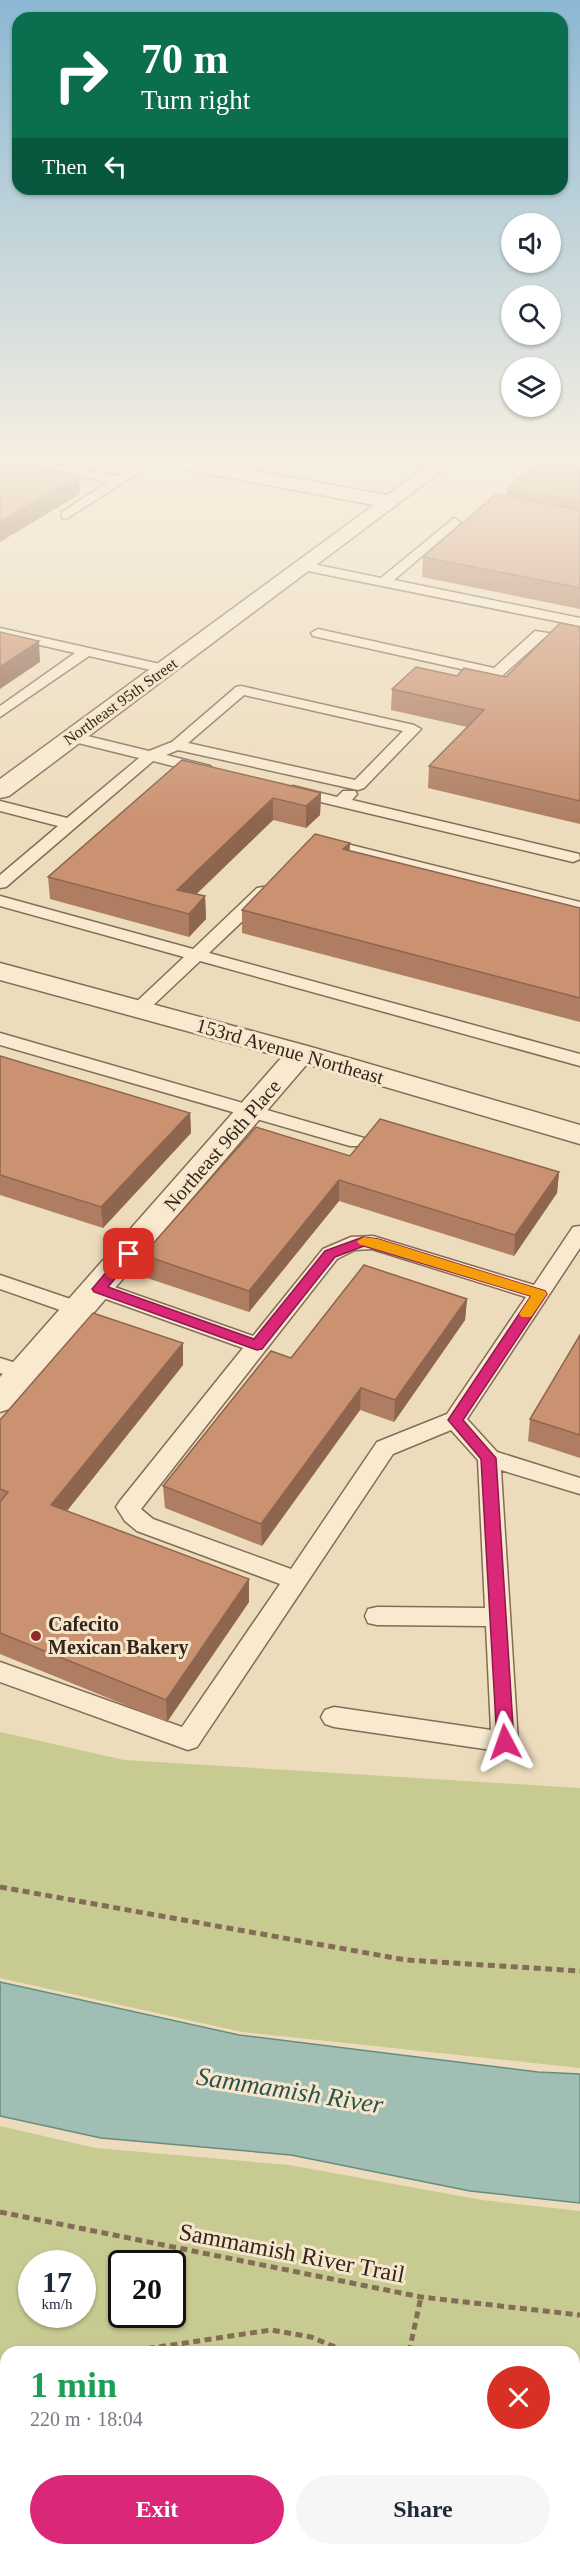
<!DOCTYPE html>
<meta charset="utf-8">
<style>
:root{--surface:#fff;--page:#f6f6f7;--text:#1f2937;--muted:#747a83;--accent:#db2777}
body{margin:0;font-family:Georgia,serif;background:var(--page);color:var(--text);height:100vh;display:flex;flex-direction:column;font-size:22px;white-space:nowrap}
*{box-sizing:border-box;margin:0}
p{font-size:20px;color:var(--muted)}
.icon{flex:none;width:33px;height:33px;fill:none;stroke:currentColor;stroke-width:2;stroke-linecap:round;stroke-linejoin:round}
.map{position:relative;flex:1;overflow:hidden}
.drawer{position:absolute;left:0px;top:2346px;width:580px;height:210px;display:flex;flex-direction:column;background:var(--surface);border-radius:18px 18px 0 0;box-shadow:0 2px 4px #0004}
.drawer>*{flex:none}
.guide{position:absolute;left:12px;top:12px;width:556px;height:183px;border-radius:18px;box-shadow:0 2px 4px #0004;background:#0b6e4f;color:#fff;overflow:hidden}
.fabs{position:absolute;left:501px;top:213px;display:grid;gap:12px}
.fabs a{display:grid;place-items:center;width:60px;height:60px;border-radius:50%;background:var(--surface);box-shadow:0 2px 4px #0004;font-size:30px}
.speed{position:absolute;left:18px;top:2250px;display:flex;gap:12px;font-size:30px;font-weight:700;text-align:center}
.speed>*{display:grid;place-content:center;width:78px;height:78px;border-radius:50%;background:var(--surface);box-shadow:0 2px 4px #0004;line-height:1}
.speed small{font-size:15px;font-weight:400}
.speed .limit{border:3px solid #111;border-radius:9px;background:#fff;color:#111}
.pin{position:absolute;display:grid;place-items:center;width:51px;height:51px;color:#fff;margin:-26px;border-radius:12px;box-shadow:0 3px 9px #0006}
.me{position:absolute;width:66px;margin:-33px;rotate:356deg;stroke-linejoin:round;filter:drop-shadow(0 0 4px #0008)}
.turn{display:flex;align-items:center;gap:21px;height:126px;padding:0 30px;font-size:27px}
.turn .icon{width:78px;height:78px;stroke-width:2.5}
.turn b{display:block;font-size:42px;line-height:51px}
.then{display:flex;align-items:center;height:57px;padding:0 30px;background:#0003;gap:12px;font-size:22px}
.round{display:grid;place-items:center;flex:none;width:63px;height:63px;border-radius:32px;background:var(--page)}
.head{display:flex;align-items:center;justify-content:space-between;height:102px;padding:0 30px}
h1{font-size:36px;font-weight:700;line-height:45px;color:#1e9e55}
.cta{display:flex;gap:12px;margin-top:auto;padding:12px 30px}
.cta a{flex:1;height:69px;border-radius:36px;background:var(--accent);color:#fff;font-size:24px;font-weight:700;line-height:69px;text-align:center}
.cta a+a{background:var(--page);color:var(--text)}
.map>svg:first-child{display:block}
</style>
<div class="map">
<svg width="580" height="2556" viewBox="0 0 580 2556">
<rect width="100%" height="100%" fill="#eddcbc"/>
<path fill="#c7ca91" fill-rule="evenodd" d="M0,1732L124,1760L580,1788V2068L242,2032L0,1978Z
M0,2126L96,2148L289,2165L482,2200L580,2211V2556H253L229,2550H574V2352H6V2494L0,2493ZM32,2264H82V2314H32ZM122,2264H172V2314H122Z"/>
<path fill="#a0beb3" stroke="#688b80" stroke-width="1.5" d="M0,1982L239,2035L538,2072L580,2074V2203L470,2191L291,2155L101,2138L0,2116Z"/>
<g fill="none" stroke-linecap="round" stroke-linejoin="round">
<g stroke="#846c56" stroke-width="3">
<path id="lane" d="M25,463H48L117,476L140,463H154L66,519L62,518V512L108,482L31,467Z
M224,463H237L225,473H217V467Z
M454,518L460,522L458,525L394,580L580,618V626L303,570L296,566L303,562L381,578Z
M0,628L164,665L171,669L164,673L89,656L0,717V706L75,653L0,636Z
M318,629L494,668L535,631L580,638V646L543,639L502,676L497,677L313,636L311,633Z
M241,686L414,725L421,729L364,788L358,790L178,750L166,755L210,766L213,769L205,774L153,761L6,887L0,888V875L58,826L0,811V801L67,818L139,758L66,740L63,737L66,734L71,732L149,751L172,742L236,687ZM244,695L403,731L355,780L188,743Z
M293,786L337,797L343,791H355L357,794L352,800L579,854L580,859L573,862L287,794L285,791L287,788Z
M323,843H343L580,902V912L343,853L317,851L315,848Z
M263,887L269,888L271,892L269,896L209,953L580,1054V1066L200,961L145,1013H133L130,1009L133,1005L184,957L0,906V896L193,949L257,888Z
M0,1033L364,1138L367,1142L364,1146H350L0,1045Z
M580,1226V1248L467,1419L497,1452L580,1478V1494L501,1470L518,1742L514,1749L505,1752L334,1727L325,1724L321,1717L325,1710L334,1707L491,1730L486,1626L377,1625L368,1623L365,1616L368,1609L377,1607L485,1608L478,1460L451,1430L393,1454L197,1747L188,1750L0,1682V1662L182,1727L280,1584L137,1531L125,1521L116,1507L120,1501L243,1348L92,1294L88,1289L92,1284H106L253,1336L323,1249L351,1237L373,1236L534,1285L573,1227ZM372,1249L526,1297L447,1414L377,1442L291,1569L153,1519L141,1509L337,1259L355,1250Z
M0,1275L88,1305L91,1310L88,1315L80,1317L0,1289Z
M0,1358L32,1368L35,1373L32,1378L24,1380L0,1373Z"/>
</g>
<g stroke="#846c56" stroke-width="3">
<path id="street" d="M173,463H211L387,495L431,463H452L9,796L0,798V779L374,505L182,469L175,467Z
M0,963L311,1047L580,1125V1144L307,1064L12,1408L0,1412V1377L282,1057L0,980Z"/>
</g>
<path stroke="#846c56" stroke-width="5" stroke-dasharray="7 4.5" stroke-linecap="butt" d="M0,1887L406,1960L580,1971
M0,2212L421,2297L580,2315
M125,2352L271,2330L311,2337L347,2352
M409,2352L421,2297
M0,2365H6
M574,2434L580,2436
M361,2556L363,2550"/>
<use href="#lane" fill="#f8e9cf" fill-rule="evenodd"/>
<use href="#street" fill="#f8e9cf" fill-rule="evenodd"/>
</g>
<path fill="#af7e62" d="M334,463H359L353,467Z
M580,463V609L422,577L423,557L506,496L507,489Z
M580,627V824L428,788L429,766L467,727L391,710L392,689L457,676L506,677Z
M182,760L321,793L320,815L306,828L273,820L196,894L205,896L206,919L189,937L50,899L48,877Z
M350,851L580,908V1022L242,933V910Z
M0,1056L190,1113L191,1133L103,1228L0,1195Z
M350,1156L559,1172L557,1193L514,1256L339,1201L249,1312L144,1277L143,1255Z
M467,1299L465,1320L394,1422L360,1410L262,1546L165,1508L163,1486L291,1358Z
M580,1335V1458L528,1441L530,1419Z
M183,1343V1365L67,1511L249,1602L167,1722L0,1654V1420Z"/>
<path fill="#8e6650" d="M79,475L80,494L0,542V522Z
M39,641L40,662L0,689V667Z
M321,793L320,815L306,828V806Z
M273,798V820L179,911L177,890Z
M350,843L349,866L343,849Z
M205,896L206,919L189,937V914Z
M190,1113L191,1133L103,1228L101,1207Z
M559,1172L557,1193L514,1256L515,1235Z
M339,1180V1201L249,1312V1291Z
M467,1299L465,1320L394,1422L395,1400Z
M183,1343V1365L54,1527L51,1505Z
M361,1388L360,1410L262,1546L261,1524Z
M249,1579V1602L167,1722L166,1700Z
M67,2550L68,2556H63Z"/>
<path fill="#cb9272" stroke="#8e6650" stroke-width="1.5" d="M0,463H21L79,475L0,522Z
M537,463H580V502L507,489Z
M496,494L580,510V588L423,557Z
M560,623L580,627V801L429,766L484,710L392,689L416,667L457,676L464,668L506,677Z
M0,632L39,641L0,667Z
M182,760L321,793L306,806L273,798L177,890L205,896L189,914L48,877Z
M315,834L350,843L343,849L580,908V998L242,910Z
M0,1056L190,1113L101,1207L0,1175Z
M380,1119L559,1172L515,1235L339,1180L249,1291L143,1255L256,1127L350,1156Z
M364,1265L467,1299L395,1400L361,1388L261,1524L163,1486L271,1351L291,1358Z
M93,1313L183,1343L51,1505L249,1579L166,1700L0,1633V1502L8,1492L0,1489V1420Z
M580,1335V1435L530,1419Z
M0,2537L6,2541V2550H67L63,2556H0Z"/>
<linearGradient id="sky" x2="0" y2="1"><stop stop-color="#8bb8d3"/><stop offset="0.56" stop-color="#f7efe1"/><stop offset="1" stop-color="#f7efe1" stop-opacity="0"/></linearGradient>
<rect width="580" height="820" fill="url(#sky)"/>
<path fill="#db2777" stroke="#8e194d" stroke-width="1.5" d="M363,1237L378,1239L545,1291L547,1294L463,1420L496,1458L514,1742L511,1747H499L497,1742L481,1459L448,1420L531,1296L364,1246L335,1257L262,1349L257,1350L94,1292L92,1289L124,1251H133V1257L108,1287L254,1339L325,1251Z"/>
<path fill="#f59e0b" d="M364,1237L378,1239L545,1291L547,1294L531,1317H522L519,1314L531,1296L359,1244L357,1241Z"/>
<circle fill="#93272e" stroke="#f5e6cc" stroke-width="2" cx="36" cy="1636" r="6"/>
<g text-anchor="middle" stroke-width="6" stroke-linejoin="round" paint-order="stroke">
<g font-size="16" fill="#33251b" stroke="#f5e6cc">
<text transform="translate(120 701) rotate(-36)" y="6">Northeast 95th Street</text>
</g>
<g font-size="20" fill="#33251b" stroke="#f5e6cc">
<text transform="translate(290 1051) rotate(16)" y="7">153rd Avenue Northeast</text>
<text transform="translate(222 1145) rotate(-49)" y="7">Northeast 96th Place</text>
</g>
<g font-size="20" font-weight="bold" fill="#33251b" stroke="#f5e6cc" text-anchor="start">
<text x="48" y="1631">Cafecito<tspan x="48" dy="23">Mexican Bakery</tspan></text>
</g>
<g font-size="24" fill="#33251b" stroke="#f5e6cc">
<text transform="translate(292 2253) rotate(11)" y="8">Sammamish River Trail</text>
</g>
<g font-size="26" font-style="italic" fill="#2a534e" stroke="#f5e6cc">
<text transform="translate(290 2090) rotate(9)" y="9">Sammamish River</text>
</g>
</g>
</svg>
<div class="fabs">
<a><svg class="icon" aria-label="sound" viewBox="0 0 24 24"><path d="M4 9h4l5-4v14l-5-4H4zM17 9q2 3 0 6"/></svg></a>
<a><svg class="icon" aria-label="search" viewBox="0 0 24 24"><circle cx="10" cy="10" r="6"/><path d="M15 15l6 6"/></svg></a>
<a><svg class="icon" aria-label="layers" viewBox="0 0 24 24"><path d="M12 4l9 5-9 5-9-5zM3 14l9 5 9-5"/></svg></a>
</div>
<div class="speed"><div>17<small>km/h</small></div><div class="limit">20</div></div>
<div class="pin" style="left:129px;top:1254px;background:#d93025"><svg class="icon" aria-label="arrive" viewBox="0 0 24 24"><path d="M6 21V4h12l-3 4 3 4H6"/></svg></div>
<svg class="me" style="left:505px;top:1742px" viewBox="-20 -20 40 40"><path d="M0-17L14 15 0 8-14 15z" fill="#db2777" stroke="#fff" stroke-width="4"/></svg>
<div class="guide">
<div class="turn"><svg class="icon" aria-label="right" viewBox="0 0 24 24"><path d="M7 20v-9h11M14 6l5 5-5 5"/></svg><div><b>70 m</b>Turn right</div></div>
<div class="then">Then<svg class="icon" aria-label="left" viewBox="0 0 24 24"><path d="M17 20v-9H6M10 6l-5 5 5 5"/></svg></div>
</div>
<section class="drawer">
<div class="head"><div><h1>1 min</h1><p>220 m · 18:04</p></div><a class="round" style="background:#d93025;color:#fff"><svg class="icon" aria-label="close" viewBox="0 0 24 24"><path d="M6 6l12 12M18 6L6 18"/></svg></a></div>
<div class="cta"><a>Exit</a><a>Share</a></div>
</section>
</div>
